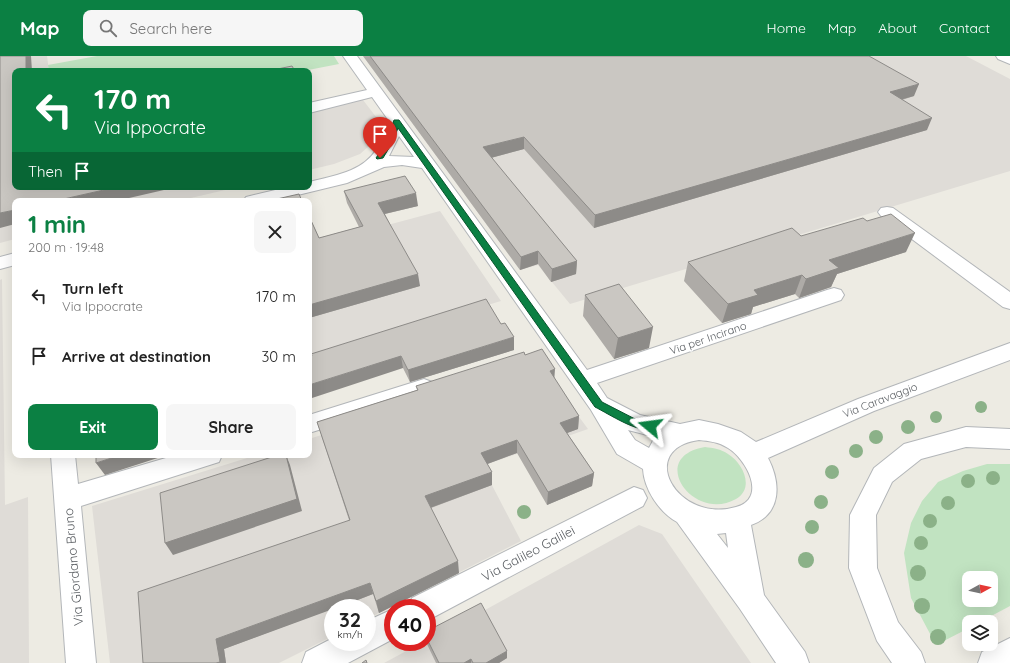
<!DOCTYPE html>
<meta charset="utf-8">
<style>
:root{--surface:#fff;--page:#f6f6f6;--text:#222;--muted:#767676;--accent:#0b8043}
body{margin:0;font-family:Quicksand,sans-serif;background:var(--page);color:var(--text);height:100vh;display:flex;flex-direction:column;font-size:15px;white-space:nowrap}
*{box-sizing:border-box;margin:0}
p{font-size:13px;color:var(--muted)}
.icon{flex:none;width:22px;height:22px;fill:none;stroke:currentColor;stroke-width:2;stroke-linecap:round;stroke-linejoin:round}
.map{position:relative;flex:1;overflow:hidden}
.details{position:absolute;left:12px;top:142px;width:300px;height:260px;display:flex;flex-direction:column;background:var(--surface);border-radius:8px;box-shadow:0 4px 16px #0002}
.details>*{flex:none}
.top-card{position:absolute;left:12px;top:12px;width:300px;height:122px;border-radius:8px;box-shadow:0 4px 16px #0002;background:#0b8043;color:#fff;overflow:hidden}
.needle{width:26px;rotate:82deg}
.tools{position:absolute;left:962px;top:515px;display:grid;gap:8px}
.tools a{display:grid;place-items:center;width:36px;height:36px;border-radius:8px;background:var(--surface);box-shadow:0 4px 16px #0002;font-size:20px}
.speed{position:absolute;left:324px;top:543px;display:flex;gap:8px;font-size:20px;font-weight:700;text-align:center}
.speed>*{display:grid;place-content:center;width:52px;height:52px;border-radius:50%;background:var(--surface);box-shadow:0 4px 16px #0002;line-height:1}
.speed small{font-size:10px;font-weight:400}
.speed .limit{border:6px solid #d22;background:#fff;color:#111}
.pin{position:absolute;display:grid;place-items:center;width:34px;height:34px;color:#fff;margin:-41px -17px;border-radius:50% 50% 50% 0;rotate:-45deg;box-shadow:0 0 4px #0007}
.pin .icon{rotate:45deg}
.me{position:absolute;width:44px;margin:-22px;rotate:286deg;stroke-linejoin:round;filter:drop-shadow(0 0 3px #0008)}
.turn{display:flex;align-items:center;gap:14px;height:84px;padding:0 16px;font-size:18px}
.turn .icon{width:52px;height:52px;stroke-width:2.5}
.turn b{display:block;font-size:28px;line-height:34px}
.then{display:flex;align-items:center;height:38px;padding:0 16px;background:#0003;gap:8px;font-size:15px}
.round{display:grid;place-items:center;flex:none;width:42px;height:42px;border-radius:8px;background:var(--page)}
.headline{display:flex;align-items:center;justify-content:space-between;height:68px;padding:0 16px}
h1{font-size:24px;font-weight:800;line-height:30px;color:var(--accent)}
.button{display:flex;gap:8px;margin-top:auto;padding:8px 16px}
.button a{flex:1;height:46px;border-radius:8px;background:var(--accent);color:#fff;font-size:16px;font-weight:800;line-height:46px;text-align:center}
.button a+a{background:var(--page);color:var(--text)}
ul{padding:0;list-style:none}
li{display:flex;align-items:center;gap:12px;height:60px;padding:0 16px}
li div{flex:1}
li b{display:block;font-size:15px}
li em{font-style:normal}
header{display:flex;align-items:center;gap:24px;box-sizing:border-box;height:56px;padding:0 20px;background:var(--accent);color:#fff}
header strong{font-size:19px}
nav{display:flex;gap:22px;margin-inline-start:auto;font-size:14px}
.search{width:280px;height:36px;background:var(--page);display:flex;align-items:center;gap:10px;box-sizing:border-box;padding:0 14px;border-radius:8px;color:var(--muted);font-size:15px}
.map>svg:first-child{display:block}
</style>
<header>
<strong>Map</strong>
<div class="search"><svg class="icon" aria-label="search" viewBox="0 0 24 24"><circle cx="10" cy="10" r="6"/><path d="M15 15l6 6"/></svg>Search here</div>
<nav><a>Home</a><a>Map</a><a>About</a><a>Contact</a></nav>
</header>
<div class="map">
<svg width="1010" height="607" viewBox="0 0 1010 607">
<rect width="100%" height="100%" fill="#edebe3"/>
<path fill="#dfdcd7" d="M0,0H47L49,15H15V131H238L178,145H15V183L0,187Z
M363,0H966L1010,23V115L570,248L538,209L520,214Z
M363,44L380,66L379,81L360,98L334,108L309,114V56Z
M440,155L501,245L309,302V190Z
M2,223L5,449L28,441L29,607H0V224Z
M554,327L588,373L482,410L521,485L367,563V552H333V580L279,607H110L92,450L257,399H309V383L389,357Z
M639,469L662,478L751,607H384L423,586H427Z"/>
<path fill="#c1e3c1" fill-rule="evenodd" d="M97,0H334L339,8L303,15H49L48,9Z
M705,391C713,392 721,393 728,398C743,407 755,432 736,443C694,467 646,401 705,391Z
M987,408H1010V550L980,566H969V572L936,589L911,542L904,497L911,467L922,445L938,426L963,415ZM969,522H991V544H969Z"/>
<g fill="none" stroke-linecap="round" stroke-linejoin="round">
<g stroke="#b3b6b9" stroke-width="2">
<path id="minor" d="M343,0H357L587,314L827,234L834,232L841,234L844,239L841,244L597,327L607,342L640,359L680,368L699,364L718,368L741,376L756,386L858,343L1010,287V304L874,355L768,402C781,427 782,458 751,469L764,539L805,596L809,607H776L740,553L677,466C659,456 644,433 643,413L617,398L591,354L422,112L402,109L384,111L347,127L273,145H243L246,141L288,131H309V126C333,120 362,116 376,94C382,85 384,75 389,65L372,41L309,57V47L367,34ZM399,80L414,101L389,100ZM628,374L655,381L649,392L635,384ZM699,384C709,385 719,386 728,392C746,403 768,442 736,451C677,468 635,393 699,384ZM726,477L728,492L717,478Z
M996,0H1010V8L998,3Z
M887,151L893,152L1010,236V253L1003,251L881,160L878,156L881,152Z
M15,197V209L0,213V201Z
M424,323L432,326L435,332L432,338L309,377V359Z
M966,371L1010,373V393L966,391L921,403L892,426L876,459L877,512L898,566L921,596L925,607H892L877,585L849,512L850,459L874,412L904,388Z
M51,399H75L78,428L176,399H222L219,406L81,450L96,607H66Z
M634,431L643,434L647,442L643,450L432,562L427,564V552H408L412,542Z
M393,553V583L348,607H302L306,596L333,582V586H367V565Z
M1010,582V607H978L982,596Z"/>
</g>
<use href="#minor" fill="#fff" fill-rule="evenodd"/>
</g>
<g fill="#8bb188">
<circle cx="981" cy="351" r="6"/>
<circle cx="936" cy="361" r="6"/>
<circle cx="908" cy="371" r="7"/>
<circle cx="876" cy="381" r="7"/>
<circle cx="856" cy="395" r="7"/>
<circle cx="832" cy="416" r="7"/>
<circle cx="993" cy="422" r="7"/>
<circle cx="968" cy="425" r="7"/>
<circle cx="821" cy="446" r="7"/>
<circle cx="948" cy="447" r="7"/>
<circle cx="524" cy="456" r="7"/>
<circle cx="930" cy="465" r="7"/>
<circle cx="812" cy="471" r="7"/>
<circle cx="921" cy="487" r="7"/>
<circle cx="806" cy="504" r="8"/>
<circle cx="918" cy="517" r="8"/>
<circle cx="922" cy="550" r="8"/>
<circle cx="938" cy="581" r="8"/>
</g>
<path fill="#aeaba7" d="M363,0H869L914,40L902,44L927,74L594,172L524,93L491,102L577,205L576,218L551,226L538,208L520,214Z
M344,135L418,150L385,158L420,230L309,262V160L319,182L359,171L347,147Z
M801,180L906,196L837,218L831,231L799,242L795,238L753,251L751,258L722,267L684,225L688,206Z
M585,239L649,292L614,303L583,260Z
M514,294L410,326L403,312L309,301Z
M525,299L554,322L579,360L578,373L567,377L594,417L592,430L547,449L517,397L487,408L492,429L431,452L459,517L379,557L373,538L337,552H333L224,593L226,607H143L349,464L317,366L417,334L416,330Z
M427,575L507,602L499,607H436L426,586H427Z"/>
<path fill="#8d8b88" d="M26,0H31L32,15H26Z
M919,28L914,40L885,48L890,36Z
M932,62L927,74L594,172L595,159Z
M524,81V93L483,104V91Z
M117,131H177L116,145H55Z
M416,137L418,150L380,159L378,147Z
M15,154V168L0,172V157Z
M915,177L906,196L837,218L831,231L799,242L806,223L829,204Z
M538,195V208L520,214L521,201Z
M577,205L576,218L551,226L552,213Z
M418,218L420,230L309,262V249Z
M802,219L795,238L753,251L751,258L722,267L728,248L754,234Z
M653,271L649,292L614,303L618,282Z
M514,281V294L410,326L408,314Z
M401,300L403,312L309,343V329Z
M555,313L554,327L550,315Z
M579,360L578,373L559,380L560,367Z
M517,384V397L482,410L481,397Z
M121,399H167L105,419L96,407Z
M286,399L290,409L302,455L173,499L165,487Z
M492,416V429L427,453L425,440Z
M594,417L592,430L547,449L548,436Z
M458,505L459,517L379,557L376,545Z
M370,527L373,538L337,552H333V553L224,593L226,607H216V583Z
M507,595V602L499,607H486Z
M471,603V607H464Z"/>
<path fill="#cac7c2" stroke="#8d8b88" d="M0,0H26V15H15V131H117L55,145H15V154L0,157Z
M370,0H869L919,28L890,36L932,62L595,159L524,81L483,91L577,205L552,213L538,195L521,201Z
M292,10L295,15H268Z
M405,120L416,137L378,147L418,218L309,249V160L319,182L363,170L344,135Z
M299,138L302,145H278L277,143Z
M891,158L915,177L829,204L839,212L806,223L802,219L754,234L758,239L728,248L688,206L792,172L801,180L863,162L867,165Z
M619,228L653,271L618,282L585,239Z
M486,243L501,268L505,267L514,281L408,314L401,300L309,329V301L312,300L311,298Z
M542,293L555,313L550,315L579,360L560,367L594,417L548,436L517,384L481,397L492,416L425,440L458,505L376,545L370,527L216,583L220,606L216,607H143L138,536L350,464L317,366L418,334L416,330L524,296L525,299Z
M96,399H121L96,407Z
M278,399H286L297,443L165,487L160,437Z
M481,547L507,595L486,607H473L471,603L464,607H439L427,583V575Z
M366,604L367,607H362Z"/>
<path fill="#0b8043" stroke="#07532c" d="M394,64H399L602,346L637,364L653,368L655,370L653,373C639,378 609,358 595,351L398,72L392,87L383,102L377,103L376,102L386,87Z"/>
<g text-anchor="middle" stroke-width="3" stroke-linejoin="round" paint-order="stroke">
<g font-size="11" fill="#5b5f63" stroke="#fff">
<text transform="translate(708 282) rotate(-19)" y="4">Via per Incirano</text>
<text transform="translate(880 344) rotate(-21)" y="4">Via Caravaggio</text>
</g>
<g font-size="13" fill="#5b5f63" stroke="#fff">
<text transform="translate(528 497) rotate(-28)" y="5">Via Galileo Galilei</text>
<text transform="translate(73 511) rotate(-95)" y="5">Via Giordano Bruno</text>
</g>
</g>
</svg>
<div class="tools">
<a><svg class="needle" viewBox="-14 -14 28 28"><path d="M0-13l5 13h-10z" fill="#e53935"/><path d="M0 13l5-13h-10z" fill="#767676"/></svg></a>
<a><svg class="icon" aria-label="layers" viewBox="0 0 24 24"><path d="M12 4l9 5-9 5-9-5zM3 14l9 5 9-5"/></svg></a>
</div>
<div class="speed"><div>32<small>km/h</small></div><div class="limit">40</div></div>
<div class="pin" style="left:380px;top:102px;background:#d93025"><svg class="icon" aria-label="arrive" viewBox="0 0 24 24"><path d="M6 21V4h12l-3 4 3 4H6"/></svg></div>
<svg class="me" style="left:650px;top:370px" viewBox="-20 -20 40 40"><path d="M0-17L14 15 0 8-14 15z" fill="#0b8043" stroke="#fff" stroke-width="4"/></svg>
<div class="top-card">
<div class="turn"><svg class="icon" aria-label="left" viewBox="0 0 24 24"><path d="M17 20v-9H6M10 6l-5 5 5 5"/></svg><div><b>170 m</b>Via Ippocrate</div></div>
<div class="then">Then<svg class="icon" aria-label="arrive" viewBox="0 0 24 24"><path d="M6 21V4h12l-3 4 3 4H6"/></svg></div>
</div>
<section class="details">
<div class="headline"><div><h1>1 min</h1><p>200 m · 19:48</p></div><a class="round"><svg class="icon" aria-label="close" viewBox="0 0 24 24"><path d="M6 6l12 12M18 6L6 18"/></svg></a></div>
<ul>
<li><svg class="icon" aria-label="left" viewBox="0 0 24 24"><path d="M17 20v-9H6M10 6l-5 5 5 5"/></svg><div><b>Turn left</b><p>Via Ippocrate</p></div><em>170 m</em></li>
<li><svg class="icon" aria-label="arrive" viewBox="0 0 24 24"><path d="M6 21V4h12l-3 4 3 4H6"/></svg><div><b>Arrive at destination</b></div><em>30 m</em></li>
</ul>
<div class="button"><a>Exit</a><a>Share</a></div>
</section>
</div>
